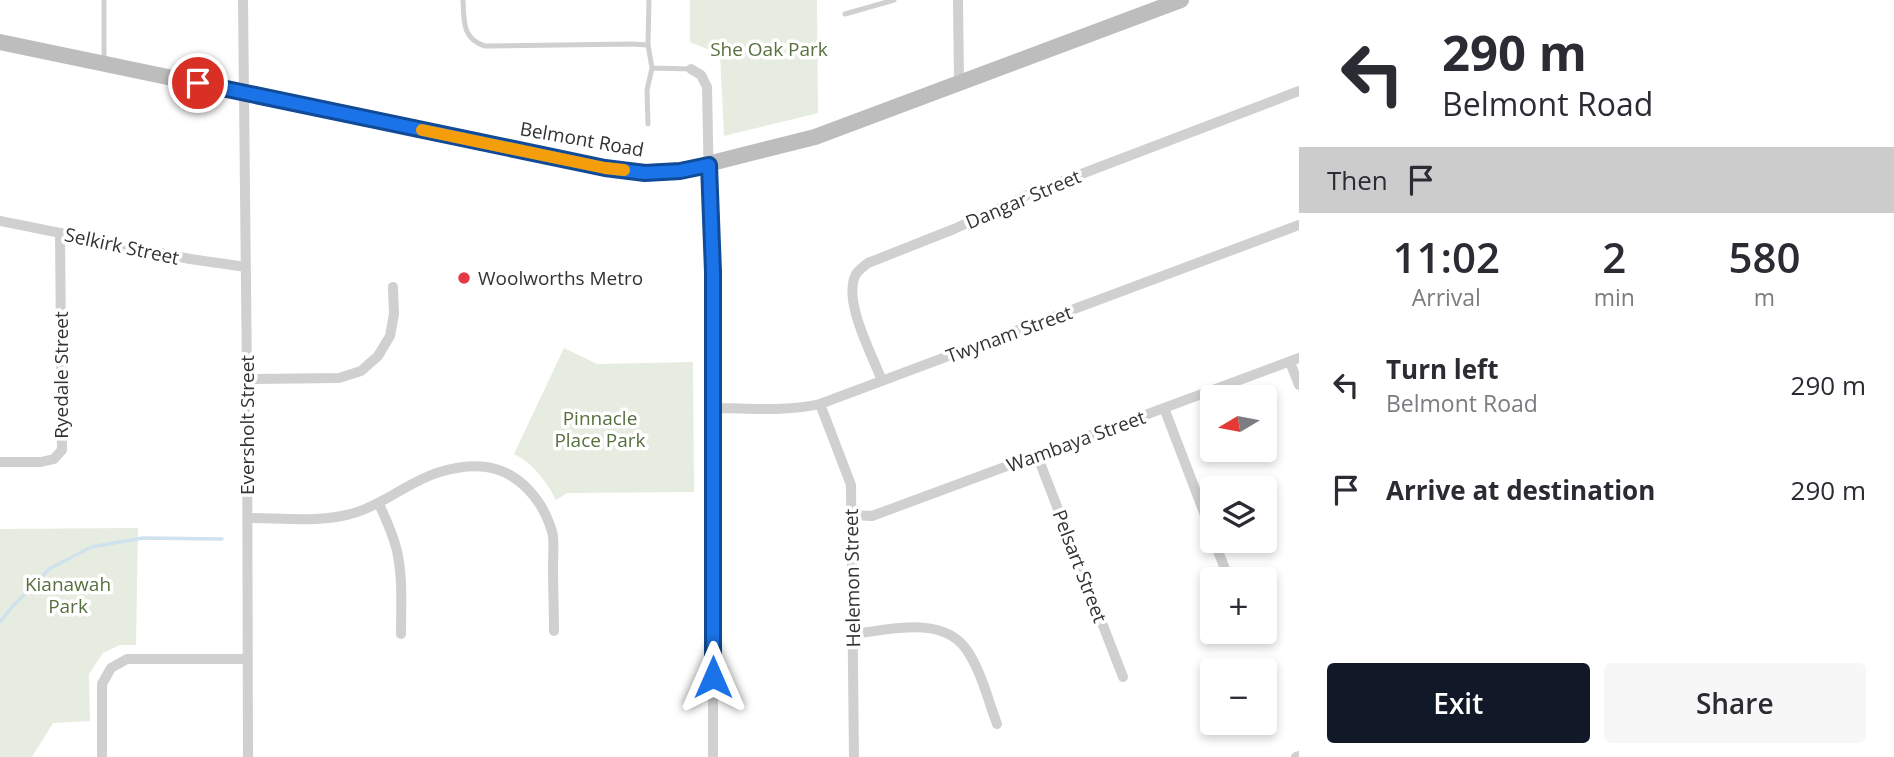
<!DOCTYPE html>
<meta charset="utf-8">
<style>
:root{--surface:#fff;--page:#f7f7f7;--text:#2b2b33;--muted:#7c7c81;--accent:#111827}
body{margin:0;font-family:"Open Sans",sans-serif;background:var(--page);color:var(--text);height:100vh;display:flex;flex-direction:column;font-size:26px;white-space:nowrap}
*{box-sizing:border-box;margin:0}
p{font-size:23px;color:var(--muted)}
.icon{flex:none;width:38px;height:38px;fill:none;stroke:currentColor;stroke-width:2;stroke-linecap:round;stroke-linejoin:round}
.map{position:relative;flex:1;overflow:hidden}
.drawer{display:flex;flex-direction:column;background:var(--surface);width:595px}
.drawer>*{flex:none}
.banner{background:#fff;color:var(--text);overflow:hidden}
.needle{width:46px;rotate:260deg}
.tools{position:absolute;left:1200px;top:385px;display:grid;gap:14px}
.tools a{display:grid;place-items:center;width:77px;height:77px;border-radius:7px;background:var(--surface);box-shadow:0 4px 10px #0003;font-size:35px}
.pin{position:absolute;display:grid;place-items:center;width:60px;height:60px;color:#fff;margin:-30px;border:4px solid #fff;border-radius:50%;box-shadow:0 2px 7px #0007}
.me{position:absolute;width:77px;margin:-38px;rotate:0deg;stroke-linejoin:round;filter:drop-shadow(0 0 5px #0008)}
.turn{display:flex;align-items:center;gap:24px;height:147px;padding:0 28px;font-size:32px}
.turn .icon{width:91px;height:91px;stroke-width:2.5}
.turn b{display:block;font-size:49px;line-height:60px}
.then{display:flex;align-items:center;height:66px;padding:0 28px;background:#0003;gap:14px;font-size:26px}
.eta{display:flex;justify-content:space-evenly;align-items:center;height:119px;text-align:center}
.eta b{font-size:42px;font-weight:600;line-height:49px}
.primary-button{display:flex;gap:14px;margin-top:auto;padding:14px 28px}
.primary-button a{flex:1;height:80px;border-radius:7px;background:var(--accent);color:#fff;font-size:28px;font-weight:600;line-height:80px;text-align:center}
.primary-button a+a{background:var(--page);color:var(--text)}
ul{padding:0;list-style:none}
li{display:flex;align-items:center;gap:21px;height:105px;padding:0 28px}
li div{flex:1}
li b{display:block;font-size:26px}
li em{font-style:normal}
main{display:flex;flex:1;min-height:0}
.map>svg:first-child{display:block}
</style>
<main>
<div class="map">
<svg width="1299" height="757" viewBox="0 0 1299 757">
<rect width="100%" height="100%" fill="#fff"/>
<path fill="#e6ecdf" d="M690,0H817L818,113L724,136L720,54L690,42Z
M564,348L597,364L693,362L694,492L567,493L556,500C547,482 533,463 514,454Z
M138,528L136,645H120L103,653L89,674L90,721L53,723L32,757H0V529Z"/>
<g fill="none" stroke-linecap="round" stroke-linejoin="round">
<path stroke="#cfe2ee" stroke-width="3.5" d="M0,622L12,607L49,569L91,547L143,538L222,539"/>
<path stroke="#d0d0d0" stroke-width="5" d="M463,0C464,21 462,39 485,46L631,44L648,45
M845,14L894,0
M104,60V0
M652,68L691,69
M648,124L647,90L652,68L648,45L649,0"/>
<path stroke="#d0d0d0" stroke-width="10" d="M243,0L247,379L248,757
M958,0L959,83
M691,69L701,75L707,87L709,189L713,272V757
M0,221L190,259L246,267
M1290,362L1299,385
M247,379L339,378L361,371L378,356L390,336L394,314L393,287
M882,381C872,354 842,300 856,274C859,270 864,266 868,263L954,229L1034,192L1299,91
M820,404L851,485L854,757
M713,408C748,408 786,412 820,404L1299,225
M1164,408L1213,536
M1037,455L1123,677
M0,462H41L54,459L62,450L60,233
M379,504C386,519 393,534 397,551C403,578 401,606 401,634
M851,515L872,516L1299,358
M248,518C281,518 322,523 354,513C385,504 409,481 440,472C483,459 516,467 541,506C546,515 551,525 553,536C554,546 553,557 553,568C553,589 554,610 554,631
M1214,541L1229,579
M1249,632L1250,633
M853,634C888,630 942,615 966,649C981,670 988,700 997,724
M102,757V684L111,668L127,659H248
M1296,757L1299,756"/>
<path stroke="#bdbdbd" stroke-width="16" d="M0,42L605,168L645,172L680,171L815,137L1181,0"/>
</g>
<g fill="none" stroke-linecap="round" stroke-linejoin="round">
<g stroke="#114b97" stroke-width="18">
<path id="route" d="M198,83L605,168L645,173L680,171L709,165L713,272V677"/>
</g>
<use href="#route" stroke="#1a73e8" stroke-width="12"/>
<path stroke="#f59e0b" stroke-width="12" d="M422,130L605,168L624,170"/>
</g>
<circle fill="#e63946" stroke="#fff" stroke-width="2.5" cx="464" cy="278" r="7"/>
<g text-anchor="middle" stroke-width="7" stroke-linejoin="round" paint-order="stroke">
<g font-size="19" fill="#56703f" stroke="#fff">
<text x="769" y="56">She Oak Park</text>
<text x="600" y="425">Pinnacle<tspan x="600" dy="22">Place Park</tspan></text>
<text x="68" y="591">Kianawah<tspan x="68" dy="22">Park</tspan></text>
</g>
<g font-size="19" fill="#333" stroke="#fff">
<text transform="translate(582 139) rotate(10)" y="7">Belmont Road</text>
<text transform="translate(1023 199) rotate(-23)" y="7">Dangar Street</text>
<text transform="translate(122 246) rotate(12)" y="7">Selkirk Street</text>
<text transform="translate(1009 334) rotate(-20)" y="7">Twynam Street</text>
<text transform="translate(61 375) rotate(-90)" y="7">Ryedale Street</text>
<text transform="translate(247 425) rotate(-90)" y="7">Eversholt Street</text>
<text transform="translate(1076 441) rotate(-20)" y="7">Wambaya Street</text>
<text transform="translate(1080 566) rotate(69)" y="7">Pelsart Street</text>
<text transform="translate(852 578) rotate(-91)" y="7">Helemon Street</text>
</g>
<g font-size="19" fill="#333" stroke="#fff" text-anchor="start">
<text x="478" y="285">Woolworths Metro</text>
</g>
</g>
</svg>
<div class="tools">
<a><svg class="needle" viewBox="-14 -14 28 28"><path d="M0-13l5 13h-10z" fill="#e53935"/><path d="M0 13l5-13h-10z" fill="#7c7c81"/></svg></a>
<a><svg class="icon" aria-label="layers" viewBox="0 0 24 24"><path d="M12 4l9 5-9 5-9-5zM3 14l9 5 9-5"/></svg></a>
<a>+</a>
<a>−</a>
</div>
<div class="pin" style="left:198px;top:83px;background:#d93025"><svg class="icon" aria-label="arrive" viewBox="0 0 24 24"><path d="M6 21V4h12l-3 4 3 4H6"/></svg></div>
<svg class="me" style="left:713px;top:677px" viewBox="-20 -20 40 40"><path d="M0-17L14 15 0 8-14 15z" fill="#1a73e8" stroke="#fff" stroke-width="4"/></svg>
</div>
<section class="drawer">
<div class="banner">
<div class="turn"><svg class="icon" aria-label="left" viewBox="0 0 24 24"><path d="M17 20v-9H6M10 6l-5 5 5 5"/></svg><div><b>290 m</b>Belmont Road</div></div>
<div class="then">Then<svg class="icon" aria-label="arrive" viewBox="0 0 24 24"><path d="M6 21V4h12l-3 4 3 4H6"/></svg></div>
</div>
<div class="eta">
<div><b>11:02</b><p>Arrival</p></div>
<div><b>2</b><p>min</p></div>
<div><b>580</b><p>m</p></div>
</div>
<ul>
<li><svg class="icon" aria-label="left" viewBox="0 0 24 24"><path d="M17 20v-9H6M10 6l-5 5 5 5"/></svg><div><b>Turn left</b><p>Belmont Road</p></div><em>290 m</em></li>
<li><svg class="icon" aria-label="arrive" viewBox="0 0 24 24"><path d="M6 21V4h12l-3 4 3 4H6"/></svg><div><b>Arrive at destination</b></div><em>290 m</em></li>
</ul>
<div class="primary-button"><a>Exit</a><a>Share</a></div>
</section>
</main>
